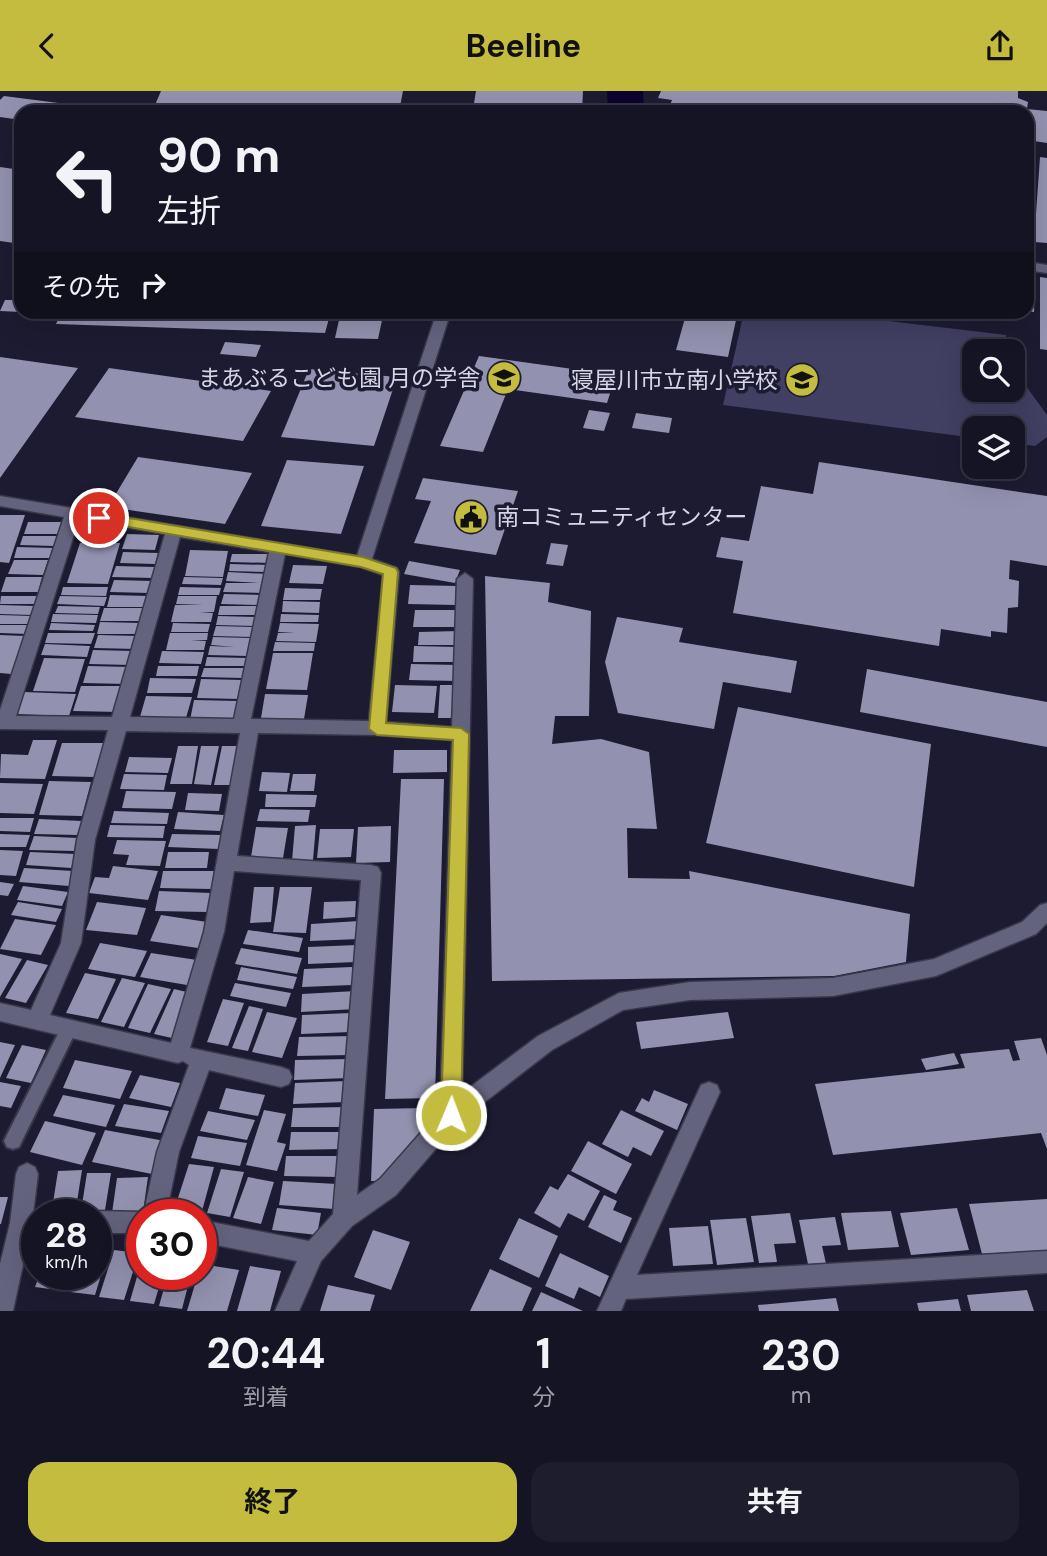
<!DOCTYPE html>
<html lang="ja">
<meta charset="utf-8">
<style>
:root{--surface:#151425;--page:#1e1d2d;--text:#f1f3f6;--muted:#9d9ea7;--line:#343342;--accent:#c4bc3e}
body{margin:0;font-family:"DM Sans","Noto Sans JP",sans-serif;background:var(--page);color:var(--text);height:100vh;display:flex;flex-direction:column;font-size:26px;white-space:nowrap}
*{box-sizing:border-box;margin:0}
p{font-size:23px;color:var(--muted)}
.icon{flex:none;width:38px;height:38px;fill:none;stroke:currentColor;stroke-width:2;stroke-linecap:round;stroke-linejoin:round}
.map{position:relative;height:1220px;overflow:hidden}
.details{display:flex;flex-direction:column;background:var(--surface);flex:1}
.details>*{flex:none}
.guide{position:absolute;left:14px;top:14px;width:1020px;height:214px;border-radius:21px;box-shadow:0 7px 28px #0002,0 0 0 2px var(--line);background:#151425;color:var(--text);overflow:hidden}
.tools{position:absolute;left:962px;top:248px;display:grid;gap:14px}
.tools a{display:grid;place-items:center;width:63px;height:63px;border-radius:14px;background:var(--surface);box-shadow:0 7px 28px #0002,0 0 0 2px var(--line);font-size:35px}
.speed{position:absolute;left:21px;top:1108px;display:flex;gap:14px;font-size:35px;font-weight:700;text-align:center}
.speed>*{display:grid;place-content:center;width:91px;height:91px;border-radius:50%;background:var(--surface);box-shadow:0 7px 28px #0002,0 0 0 2px var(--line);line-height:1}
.speed small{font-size:18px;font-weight:400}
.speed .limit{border:10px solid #d22;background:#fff;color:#111}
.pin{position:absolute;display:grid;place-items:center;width:60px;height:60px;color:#fff;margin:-30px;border:4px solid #fff;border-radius:50%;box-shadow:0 2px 7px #0007}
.me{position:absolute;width:77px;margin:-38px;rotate:1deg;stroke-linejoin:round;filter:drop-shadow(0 0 5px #0008)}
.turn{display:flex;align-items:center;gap:24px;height:147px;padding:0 28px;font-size:32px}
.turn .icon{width:91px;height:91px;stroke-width:2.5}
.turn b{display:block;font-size:49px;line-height:60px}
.then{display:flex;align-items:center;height:66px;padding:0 28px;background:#0003;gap:14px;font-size:26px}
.eta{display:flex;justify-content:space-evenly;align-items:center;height:119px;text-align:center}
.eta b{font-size:42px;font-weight:700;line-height:49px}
.button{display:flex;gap:14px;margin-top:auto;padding:14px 28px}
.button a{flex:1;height:80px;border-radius:21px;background:var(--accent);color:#111;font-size:28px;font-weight:700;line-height:80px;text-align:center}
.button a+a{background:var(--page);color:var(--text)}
header{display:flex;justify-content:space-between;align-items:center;height:91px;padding:0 28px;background:var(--accent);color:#111;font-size:32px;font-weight:700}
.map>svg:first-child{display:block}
</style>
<header><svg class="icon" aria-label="back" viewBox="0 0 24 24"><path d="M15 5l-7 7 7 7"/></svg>Beeline<svg class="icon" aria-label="share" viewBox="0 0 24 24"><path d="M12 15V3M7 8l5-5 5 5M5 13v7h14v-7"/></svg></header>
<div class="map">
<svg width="1047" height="1220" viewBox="0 0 1047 1220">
<rect width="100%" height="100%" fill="#1c1b31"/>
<path fill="#413f62" d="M744,221H813L1006,244V261H975V299H1013V277L1047,324V346L1035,355L1013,352V338H975V347L723,314Z"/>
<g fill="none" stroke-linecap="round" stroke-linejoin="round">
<path fill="#0e032e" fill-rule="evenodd" d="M607,0H643L644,21H608Z"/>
</g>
<path fill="#9291af" d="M161,0H403L399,21H152Z
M476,0H583L582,21L473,18Z
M661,0H1018V7L1028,11L1027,18L1047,20V52L1027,49V21H667L672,9L658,7Z
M4,5L113,19V21H21V29L0,26V9Z
M1040,66L1047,67V152L1034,151Z
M0,76L21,79V153L0,150Z
M1027,77L1033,78L1029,126H1027Z
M1040,186L1047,187V259L1040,258Z
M1027,194L1035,195L1034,221L1027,220Z
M5,209H21V221L0,220Z
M62,220H331L325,242L56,233Z
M341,220H384L378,248L335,247Z
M687,220H738L728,266L676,259Z
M225,251L261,254L256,266L220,263Z
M479,265L616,284L607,312L508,298L483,361L440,355Z
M0,266L78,277L0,387Z
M109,277L271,300L243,350L75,326Z
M309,278L397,286L374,355L281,346Z
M589,319L610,322L604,340L583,337Z
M636,322L672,327L669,342L632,337Z
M138,366L252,382L225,433L108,416Z
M287,369L364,375L341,443L261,435Z
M819,371L1047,405V475L1010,469L1009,488L1019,490L1018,516L1008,517L1007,542L991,540V546L941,538L939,555L733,522L743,470L716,466L721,446L749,450L761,395L813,403Z
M423,387L518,400L496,464L414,452L431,410L415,408Z
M0,424H25L9,472L0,471Z
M28,431H62L58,443H24Z
M127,443L159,444L155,459L122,458Z
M23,445H57L54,455L20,454Z
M80,452H120L108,493L67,492Z
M551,452L568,454L563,475L546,473Z
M17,456L54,457L50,467H14Z
M190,459L228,460L223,486L185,485Z
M123,461L158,462L155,473L120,472Z
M232,463H271L270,472L230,471Z
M14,469H48L43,484L8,483Z
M409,470L460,479L455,492L404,483Z
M230,473L270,474L269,481L229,480Z
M293,474L327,475L323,493L289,492Z
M116,475L155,476L153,487L112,486Z
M228,481L268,483L263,502L223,501L226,492H260L226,490Z
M485,485L550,492L548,511L591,520L589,625H555L552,653L601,648L649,661L657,738L627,737L628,787L690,788L689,780L910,823L906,871L834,885L492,890Z
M6,486H42L38,501H1Z
M184,486L223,487L221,494L182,493Z
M114,489L153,490L149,502L110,501Z
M410,494L458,495L456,514L408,513Z
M63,496H108L106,505L61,504Z
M180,496L221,497L219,504H178Z
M285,497L322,498L320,509H283Z
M224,503L261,504L259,514L221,513Z
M110,504L149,505L146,516H107Z
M1,505H38L35,513H0Z
M60,505L107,506L104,515L57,513Z
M178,505H217L214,521H200L213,522L211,531H171L175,514H204L176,513Z
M283,510L320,511L319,522L282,521Z
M0,514L35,515L32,524L0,523Z
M58,515L100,516L98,523L55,522Z
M220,515H258L257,524H218Z
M104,517H145L142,530H100Z
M415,519H459L458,536H413Z
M53,523L98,524L96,532L51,531Z
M281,523L319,524L318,531H280Z
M0,524L32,525L29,533H0Z
M218,525L256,526L254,535L216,534Z
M617,526L683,537L679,551L797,570L791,602L723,591L714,638L618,622L605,571Z
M100,531L142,532L139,543H97Z
M51,532L95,534L93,540L49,539Z
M173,532L210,533L208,541H171Z
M280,532L319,533L316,551L276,550L278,542H295L278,541Z
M0,534H29L27,543L0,542Z
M216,535L254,536L252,546L213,545Z
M459,540L458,554H418L419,541Z
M48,542H95L91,553L45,552Z
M170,542H208L207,549H191L206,550L204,559H166Z
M0,544L25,545L11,583L0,582Z
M98,544L139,545L136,558L94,557Z
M213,546L252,547L247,565L208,564L210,555L235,556L211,554Z
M275,551L315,552L314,560H273Z
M45,553L90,555L87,566L41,564Z
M414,555L458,556V571H413Z
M93,559L134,560L131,574L89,573Z
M162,560L204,561L201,573L159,572Z
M273,562H313L307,599L266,598Z
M207,566L247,567L245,575H205Z
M44,567L85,568L75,601L33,600Z
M411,573L458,574L457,590L409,589Z
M88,575L131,576L126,593L83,592Z
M158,575H199L197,585H156Z
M204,577H244L242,587L201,586Z
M867,578L1047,611V656L860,621Z
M150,587L196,588L192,602H147Z
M201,588L243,589L239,608L197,607Z
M395,594L437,595L434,622L392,621Z
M440,594H459L457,627H438Z
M81,595H126L119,621L73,620Z
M24,601L76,603L69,625L16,623Z
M265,603L308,604L304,628L261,627Z
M146,605L192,606L186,627L140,626Z
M194,609L238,610L233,629H190Z
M738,616L931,653L914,796L706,752Z
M33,649H57L45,688L0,687L1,663L28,664Z
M62,652H104L95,686L52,685Z
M178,655H198L192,693H170Z
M201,655H219L211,694L194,693Z
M222,655H239L232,694H214Z
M394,659H447V681L393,682Z
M129,666L172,667L168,682L125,681Z
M262,681L290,682L287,701L259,700Z
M124,683L167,684L164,699L120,698Z
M293,683H316L314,700H290Z
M401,688H444L435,1007L385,1008Z
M49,690L91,691L82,725L39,724Z
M0,692L43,693L34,723L0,722Z
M126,700L176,701L172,718L122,717Z
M188,702L222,703L219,720L185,719Z
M266,703L317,704L315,716H265Z
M260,718L310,719L308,731L257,730Z
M114,720L169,722L167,733L111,732Z
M178,721L224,724L220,740L174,738Z
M0,727H34L30,741L0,740Z
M39,728L82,730L77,744L34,743Z
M110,734L165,735L163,747L107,746Z
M316,734L313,769L292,770L295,735Z
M391,735L390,771L356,772L358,736Z
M256,736L288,737L283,767L251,766Z
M320,738H354L351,766L317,767Z
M0,743L30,744L26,756H0Z
M172,743L222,744L219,758L168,756Z
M34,745L78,747L74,760L29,759Z
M117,749L166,750L160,775L126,774L129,764L113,763Z
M0,759L23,760L16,785L0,784Z
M30,761L76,763L71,777L26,774Z
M168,761H209L207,777H165Z
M113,775L158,780L148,809L89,802L95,786L109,787Z
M24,777L73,780L69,795L19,791Z
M163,780H214L211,798L160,797Z
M0,791L14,793L8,805L0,804Z
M23,795L68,801L62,815L17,809Z
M254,796H274L271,831L250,832Z
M280,796H312L306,842L273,841Z
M159,800L211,802L207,821L155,820Z
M356,810L355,826L323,828L324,811Z
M18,811L62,818L56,831L11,824Z
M97,811L146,817L137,844L86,839Z
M161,824L207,831L198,857L150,850Z
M15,828L56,834L41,864L0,858Z
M359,830V848L310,850L311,833Z
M248,839L303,847L299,861L243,853Z
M100,852L147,860L135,886L88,878Z
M357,854L356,871L308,873V856Z
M241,857L302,867L297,883L235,873Z
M151,862L197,869L187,894L140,886Z
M0,863L22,868L0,906Z
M27,869L48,874L26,912L5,907Z
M241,876L297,886L293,898L237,889Z
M352,876V894L302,896L304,878Z
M85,882L116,888L98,928L66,922Z
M122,887L145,892L124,936L101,931Z
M235,892L291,902L286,916L230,905Z
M148,893L171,898L150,942L128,937Z
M174,898L191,902L172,947L154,943Z
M356,900V918L301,921L302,903Z
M223,908L244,912L228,955L207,951Z
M249,915L263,918L248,960L232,957Z
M267,921L297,927L282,967L252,961Z
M728,921L734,947L641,958L636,931Z
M351,922V941L301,943L302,924Z
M352,945L351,964L297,965L299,946Z
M1041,947L1047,964V1058L1041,1042L833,1064L815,993L965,977L960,963L1009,958L1013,970L1020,969L1014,950Z
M0,951L15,954L0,987Z
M22,954L46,959L31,992L6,987Z
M954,962L959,973L926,979L921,968Z
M350,968L349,987L294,989L295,969Z
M75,969L132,980L120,1008L63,997Z
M140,984L180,992L171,1016L129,1007Z
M347,990L346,1011L293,1013L295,992Z
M0,991L21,995L11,1017L0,1015Z
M226,997L265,1004L258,1025L219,1018Z
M654,999L688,1013L677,1039L635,1020L642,1007L649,1011Z
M63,1004L115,1014L106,1036L53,1025Z
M124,1013L169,1020L161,1042L115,1035Z
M346,1016L344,1036H291L293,1017Z
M425,1017L424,1040L386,1090H371L374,1018Z
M264,1019L286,1023L277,1051L286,1053L277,1080L246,1074Z
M621,1019L664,1040L651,1065L633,1056L628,1066L602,1053Z
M208,1020L255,1029L247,1049L200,1040Z
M45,1030L96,1042L82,1074L30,1061Z
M105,1039L165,1050L152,1083L92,1071Z
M291,1041H343L342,1058L289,1059Z
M198,1045L247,1052L240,1075L191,1067Z
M588,1050L632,1073L616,1103L571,1080Z
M286,1065H340L339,1086L284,1085Z
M189,1073L214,1076L202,1120L175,1116Z
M221,1078L244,1081L230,1126L207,1122Z
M82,1079L76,1117L52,1118L58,1080Z
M87,1082H111L105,1119L81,1120Z
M568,1083L600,1100L584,1130L568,1122L560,1137L534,1122L550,1095L558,1099Z
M148,1086L143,1121L112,1122L117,1087Z
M248,1086L274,1091L261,1133L233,1127Z
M283,1090L337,1093L334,1118L279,1114Z
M604,1104L617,1110L613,1119L632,1127L621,1152L588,1136Z
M0,1106H8L1,1133H0Z
M1047,1108V1159L982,1163L969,1113Z
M277,1117L321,1122L317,1144L272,1139Z
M957,1117L969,1159L911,1164L900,1122Z
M891,1120L899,1156L848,1159L841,1122Z
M790,1122L796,1152L774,1153L777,1171L759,1172L751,1125Z
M835,1126L841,1154L822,1155L827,1177L809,1178L799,1129Z
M519,1127L558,1145L539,1187L499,1168Z
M746,1127L754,1171L717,1174L710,1129Z
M708,1135L713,1173L673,1175L669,1137Z
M373,1139L410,1151L391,1199L354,1186Z
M96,1157L109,1158L95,1204L70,1201L76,1183H96Z
M114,1159L139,1162L124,1209L99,1206Z
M560,1162L609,1185L600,1206L579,1196L574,1208L545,1195Z
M141,1172L142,1183H163L154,1213L130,1210Z
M201,1173L239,1179L227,1220H187L198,1183H201Z
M250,1175L281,1180L270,1220H237Z
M490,1178L532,1197L522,1220H470Z
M40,1183H71L65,1200L35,1196Z
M168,1183H191L182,1218L159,1215Z
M328,1194L375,1204L370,1220H320Z
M1027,1199L1034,1220H971L967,1204Z
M541,1201L583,1220H532Z
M836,1207L839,1220H759L758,1214Z
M958,1208L961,1220H919L917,1212Z"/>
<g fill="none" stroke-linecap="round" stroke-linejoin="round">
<g stroke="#393749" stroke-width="4">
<path id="service" d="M70,929L76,931L78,936L19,1056L13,1058L7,1056L4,1050L7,1044L64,931Z"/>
</g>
<g stroke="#393749" stroke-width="3">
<path id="minor" d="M1027,171L1047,174V182L1027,179Z
M437,220H451L372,468L397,477L399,481L386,631L452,636L457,488L465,482L473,488L462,1002L538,945L619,902L690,891L833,887L934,868L1022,831L1040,814L1047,812V832L1036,843L936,885L833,905L690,909L623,919L552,959L459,1031L396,1104L352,1135L321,1170L299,1220H275L297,1170L201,1151V1129L309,1150L333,1123L361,789L234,780L224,841L190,957L281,976L289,979L292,986L289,993L281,996L209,979L179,1061L166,1124H142V1142H96V1124L88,1123L96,1120L144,1121L157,1061L189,974L183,970L178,972L0,930V912L31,919L61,852L77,749L108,639L0,638V619L64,426L0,415V405L357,465ZM79,428L165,443L112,626L16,625ZM180,446L269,461L234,628L130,626ZM285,463L361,476L383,484L369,630L251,628ZM126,640L240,642L204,841L171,952L50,924L81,852L95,749ZM258,642L377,644L452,649L440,1020L380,1088L357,1104L381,782L378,776L371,774L237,765Z
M709,991L717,994L720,1001L637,1184L1047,1160V1182L626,1208L621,1220H597L701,994Z
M27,1072L35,1076L38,1083L32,1132L13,1220H0V1173L10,1132L16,1083L19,1076Z"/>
</g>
<use href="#service" fill="#64637e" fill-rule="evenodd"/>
<use href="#minor" fill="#64637e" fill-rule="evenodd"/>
</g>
<path fill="#c4bc3e" stroke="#7f7a28" stroke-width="2" d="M99,422L363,466L396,477L398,481L386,632L461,637L469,643L461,1024L458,1030L451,1033L444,1030L441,1024L453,649L377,644L369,638L383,483L361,476L94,430V423Z"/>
<defs>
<g id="school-disc" transform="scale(1.75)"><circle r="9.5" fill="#c4bc3e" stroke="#1c1b31"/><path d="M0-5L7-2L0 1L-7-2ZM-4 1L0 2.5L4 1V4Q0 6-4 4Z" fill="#111"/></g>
<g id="civic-disc" transform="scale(1.75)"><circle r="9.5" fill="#c4bc3e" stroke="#1c1b31"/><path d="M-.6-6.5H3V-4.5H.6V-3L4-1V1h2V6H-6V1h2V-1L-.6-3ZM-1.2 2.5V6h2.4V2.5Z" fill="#111"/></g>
</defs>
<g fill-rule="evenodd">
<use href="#school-disc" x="504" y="287"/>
<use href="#school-disc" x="802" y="289"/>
<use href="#civic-disc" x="471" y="426"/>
</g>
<g text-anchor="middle" stroke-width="7" stroke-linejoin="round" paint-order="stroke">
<g font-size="23" fill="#d6d6e6" stroke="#1c1b31" text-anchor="end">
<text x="480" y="295">まあぶるこども園 月の学舎</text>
<text x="778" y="297">寝屋川市立南小学校</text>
<text x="496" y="434" text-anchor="start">南コミュニティセンター</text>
</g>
</g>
</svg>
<div class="tools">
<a><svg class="icon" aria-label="search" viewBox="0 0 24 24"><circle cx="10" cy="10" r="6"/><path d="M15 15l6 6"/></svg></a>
<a><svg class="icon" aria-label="layers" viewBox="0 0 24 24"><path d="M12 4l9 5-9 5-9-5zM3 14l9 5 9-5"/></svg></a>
</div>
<div class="speed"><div>28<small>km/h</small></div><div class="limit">30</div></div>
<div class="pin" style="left:99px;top:427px;background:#d93025"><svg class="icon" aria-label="arrive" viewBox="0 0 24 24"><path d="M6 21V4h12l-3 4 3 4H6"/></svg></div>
<svg class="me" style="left:451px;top:1024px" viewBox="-20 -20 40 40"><circle r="17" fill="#c4bc3e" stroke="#fff" stroke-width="3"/><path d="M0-11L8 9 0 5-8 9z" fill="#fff"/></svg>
<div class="guide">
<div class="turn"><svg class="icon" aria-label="left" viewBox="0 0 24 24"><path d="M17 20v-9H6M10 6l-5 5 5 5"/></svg><div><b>90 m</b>左折</div></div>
<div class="then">その先<svg class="icon" aria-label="right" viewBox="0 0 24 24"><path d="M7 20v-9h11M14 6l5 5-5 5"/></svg></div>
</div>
</div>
<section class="details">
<div class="eta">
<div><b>20:44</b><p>到着</p></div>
<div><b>1</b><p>分</p></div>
<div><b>230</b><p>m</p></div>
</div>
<div class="button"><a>終了</a><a>共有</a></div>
</section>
